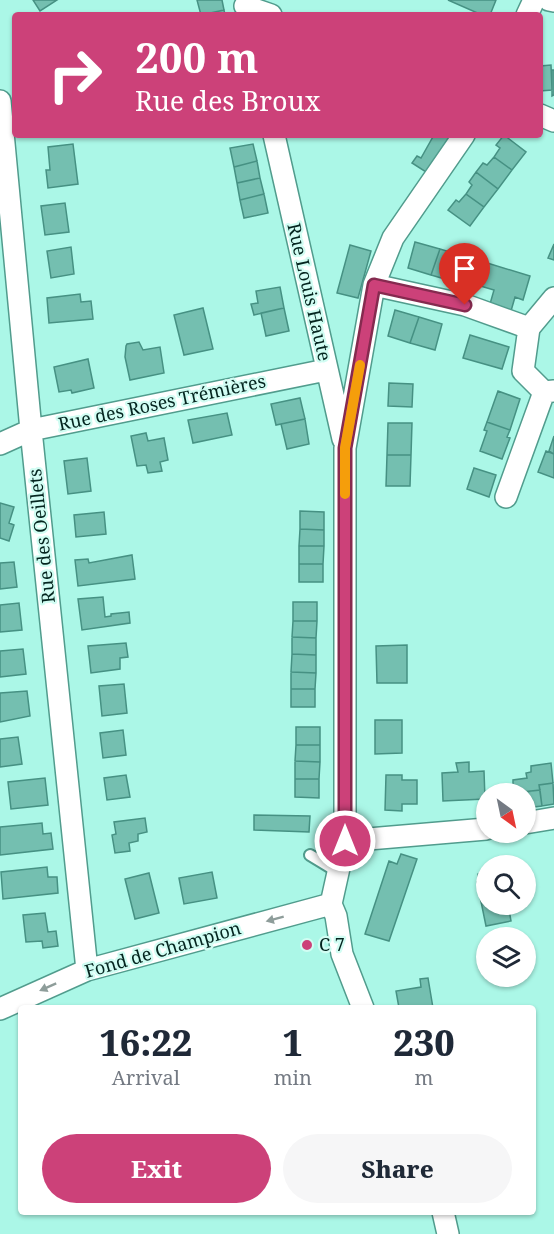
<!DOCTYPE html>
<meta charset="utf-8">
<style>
:root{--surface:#fff;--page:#f6f6f7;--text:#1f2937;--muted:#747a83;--accent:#cc4179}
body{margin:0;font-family:"Noto Serif",serif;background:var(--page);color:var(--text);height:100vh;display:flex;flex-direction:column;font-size:22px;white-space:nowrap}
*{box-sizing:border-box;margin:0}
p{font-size:20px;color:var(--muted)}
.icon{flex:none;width:33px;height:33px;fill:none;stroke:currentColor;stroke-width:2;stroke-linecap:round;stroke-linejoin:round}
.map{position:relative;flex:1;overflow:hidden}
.side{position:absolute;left:18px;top:1005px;width:518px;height:210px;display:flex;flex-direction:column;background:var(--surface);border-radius:6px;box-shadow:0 2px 4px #0004}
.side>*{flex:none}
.banner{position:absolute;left:12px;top:12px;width:531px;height:126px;border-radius:6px;box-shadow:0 2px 4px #0004;background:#cc4179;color:#fff;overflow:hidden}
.needle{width:39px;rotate:147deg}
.buttons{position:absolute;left:476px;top:783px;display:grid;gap:12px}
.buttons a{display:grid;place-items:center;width:60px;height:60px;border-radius:50%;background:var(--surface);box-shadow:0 2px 4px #0004;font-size:30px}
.pin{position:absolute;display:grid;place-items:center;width:51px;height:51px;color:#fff;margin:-62px -26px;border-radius:50% 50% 50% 0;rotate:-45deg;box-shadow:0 0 6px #0007}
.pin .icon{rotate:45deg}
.me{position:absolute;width:66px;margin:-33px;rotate:0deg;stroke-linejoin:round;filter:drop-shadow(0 0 4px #0008)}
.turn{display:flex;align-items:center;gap:21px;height:126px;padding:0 24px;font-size:27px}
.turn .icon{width:78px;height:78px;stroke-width:2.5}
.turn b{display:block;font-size:42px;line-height:51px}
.eta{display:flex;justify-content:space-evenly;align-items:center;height:102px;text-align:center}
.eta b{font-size:36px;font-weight:800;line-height:42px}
.cta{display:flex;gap:12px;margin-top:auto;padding:12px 24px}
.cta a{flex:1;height:69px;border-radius:36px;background:var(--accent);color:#fff;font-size:24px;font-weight:800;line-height:69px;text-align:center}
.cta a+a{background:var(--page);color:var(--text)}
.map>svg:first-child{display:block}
</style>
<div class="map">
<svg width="554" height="1234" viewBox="0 0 554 1234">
<rect width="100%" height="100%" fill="#abf7e7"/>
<path fill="#74bfb0" stroke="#469183" stroke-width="1.5" d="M33,0H57L40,11Z
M197,0H222L224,10L201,15Z
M448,0H496L490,15H482Z
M224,10L225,15H202Z
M551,65L552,90L540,91V66Z
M552,70H554V95L552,96Z
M434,135H451L426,172L412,163L417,156L421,158Z
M504,135L526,152L512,170L494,157L500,148L496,145Z
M73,144L78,184L48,188L46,170H50L48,147Z
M253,144L257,161L234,167L230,148Z
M494,157L512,170L498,189L476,172L483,163L487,165Z
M257,161L260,178L237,183L234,167Z
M476,172L498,189L484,207L466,194L472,185L469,182Z
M260,178L264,194L240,200L237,183Z
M264,194L268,213L244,218L240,200Z
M466,194L484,207L470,226L448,210L456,200L459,202Z
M65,203L69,232L45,235L41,206Z
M415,242L440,249L431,275L408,268Z
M554,244V260L548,258Z
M350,245L371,251L358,298L337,293Z
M71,247L74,274L51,278L47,251Z
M440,249L463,256L455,282L431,275Z
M484,262L530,276L523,300L515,297L511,311L490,304L494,290L477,285Z
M280,287L284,308L254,315L251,304L258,303L256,291Z
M80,294L81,302L91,301L93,319L49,323L47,298Z
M203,308L213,349L184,355L174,315Z
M284,308L289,331L266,336L261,313Z
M395,310L419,317L410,343L388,336Z
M419,317L442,324L435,350L410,343Z
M470,335L509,347L502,369L463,358Z
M139,342L143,350L160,347L164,373L130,380L125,357L126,346L127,344Z
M88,359L94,388L72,393L71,390L59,392L54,367Z
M389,383L413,384L412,407L388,406Z
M498,391L520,399L510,430L487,422Z
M300,398L305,419L276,425L271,404Z
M227,413L232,435L193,443L188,420Z
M305,419L309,444L287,449L281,424Z
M487,422L510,430L507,437L510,438L502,459L480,451L487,431L484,430Z
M388,423H412L411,455H387Z
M146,433L148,441L164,438L168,460L160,462L162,471L148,473L146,465L137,466L131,436Z
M554,436V454L549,451Z
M546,451L554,454V478L538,472Z
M387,455H411L410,486H386Z
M87,458L91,491L68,494L64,461Z
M474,468L496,475L489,497L467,489Z
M0,503L14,507L9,523L14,525L9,541L0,538Z
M300,511L324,512V530L300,529Z
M104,512L106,534L76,537L74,515Z
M300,529L324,530V546H299Z
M299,546H324L323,564H299Z
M132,555L135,579L78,586L75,560L88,559L89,563Z
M14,562L17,587L0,589V563Z
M299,564H323V582H299Z
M103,597L105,617L111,616V614L129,612L130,623L82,630L78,599Z
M293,602H317V621H293Z
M19,603L22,630L0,632V605Z
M293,621H317L316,638L292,637Z
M292,637L316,638V655L292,654Z
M126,643L128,657L120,658V669L91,673L88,646Z
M407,645V683H377L376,646Z
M23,649L26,674L0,677V651Z
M292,654L316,655V673L291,672Z
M291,672L316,673L315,689H291Z
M124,684L127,713L102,716L99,686Z
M291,689H315V707H291Z
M27,691L30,716L0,722V693Z
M375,720H402V753L375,754Z
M296,727H320V745H296Z
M123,730L126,755L103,758L100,733Z
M18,737L22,764L0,767V739Z
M296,745H320V762L295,761Z
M295,761L320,762L319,779H295Z
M469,762V772L484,771L485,799L443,801L442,773L458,772L456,763Z
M551,763L553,783L539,785L540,790L503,794L501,786L513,785V780L527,778L526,773L531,772V766Z
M126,775L130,797L107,800L104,778Z
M386,775H402V780H417V804H402V811L385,810Z
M45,778L48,805L11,809L8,782Z
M295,779H319V798L295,797Z
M553,783L554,804L542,806L539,785Z
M540,790L542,806L525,808V794H512Z
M254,815L310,816L309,832L254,830Z
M145,818L147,832L138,834V841L129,843L130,851L115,853L112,835L116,834L114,822Z
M42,823L43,834L51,833L53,849L0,855V827Z
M401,854L417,859L389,941L365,934L389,861L397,864Z
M47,867L48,877H57L58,893L3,899L1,872Z
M212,872L217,898L184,904L179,878Z
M486,872V904H508L511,921L486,926L477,882L479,881L478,874Z
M149,873L159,913L135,919L125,879Z
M45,913L48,932L56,931L58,946L43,948L42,941L26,942L23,915Z
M428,978L433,1008H399L396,991L421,987L420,979Z"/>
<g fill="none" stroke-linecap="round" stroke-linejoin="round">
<g stroke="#519c8d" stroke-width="14">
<path id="lane" d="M310,855L338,872"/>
</g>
<g stroke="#519c8d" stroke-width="24">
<path id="street" d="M549,0L554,1
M245,6L271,15
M527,15L534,0
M0,101L31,430L87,970
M540,115L554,121
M274,135L343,439
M374,285L465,305L529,328
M554,298L529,328L523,371L544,392L554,391
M0,444L31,430L326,370
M506,497L544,392
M525,823L554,818
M345,841L486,829
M363,1008L342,954L336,916L331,904L345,841V448L374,285L393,238L464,135
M0,1009L87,970L331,904
M443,1212L448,1234"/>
</g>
<use href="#lane" stroke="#fff" stroke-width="10"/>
<use href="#street" stroke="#fff" stroke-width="21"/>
</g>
<defs><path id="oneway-solid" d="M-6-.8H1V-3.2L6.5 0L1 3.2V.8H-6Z" transform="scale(1.5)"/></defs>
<g fill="#8e9d9a">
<use href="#oneway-solid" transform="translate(275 919) rotate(165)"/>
<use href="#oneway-solid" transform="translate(48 987) rotate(156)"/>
</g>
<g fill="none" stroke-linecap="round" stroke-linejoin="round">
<g stroke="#852a4f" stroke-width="15">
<path id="route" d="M345,841V448L374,285L465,305"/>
</g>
<use href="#route" stroke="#cc4179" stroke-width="10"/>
<path stroke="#f59e0b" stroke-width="10" d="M345,494V448L360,365"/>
</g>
<circle fill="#cc4179" stroke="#d1fdf3" stroke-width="2" cx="307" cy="945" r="6"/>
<g text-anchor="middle" stroke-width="4.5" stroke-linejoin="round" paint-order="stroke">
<g font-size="18" fill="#04251f" stroke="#d1fdf3">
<text transform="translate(309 292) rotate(77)" y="6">Rue Louis Haute</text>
<text transform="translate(162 403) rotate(-12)" y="6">Rue des Roses Trémières</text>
<text transform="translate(42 536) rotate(-96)" y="6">Rue des Oeillets</text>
<text transform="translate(163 950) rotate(-16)" y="6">Fond de Champion</text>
</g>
<g font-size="18" fill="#04251f" stroke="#d1fdf3" text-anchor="start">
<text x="319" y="951">C 7</text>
</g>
</g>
</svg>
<div class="buttons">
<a><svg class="needle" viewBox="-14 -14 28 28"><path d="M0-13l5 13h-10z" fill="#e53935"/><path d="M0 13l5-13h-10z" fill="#747a83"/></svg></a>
<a><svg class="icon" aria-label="search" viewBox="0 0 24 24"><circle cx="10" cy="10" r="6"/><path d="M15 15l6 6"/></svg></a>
<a><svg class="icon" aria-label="layers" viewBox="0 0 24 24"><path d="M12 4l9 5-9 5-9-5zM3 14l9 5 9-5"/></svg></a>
</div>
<div class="pin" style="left:465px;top:305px;background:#d93025"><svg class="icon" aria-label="arrive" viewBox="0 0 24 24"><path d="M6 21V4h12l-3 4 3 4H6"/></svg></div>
<svg class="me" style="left:345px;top:841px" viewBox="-20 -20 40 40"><circle r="17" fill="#cc4179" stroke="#fff" stroke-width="3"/><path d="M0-11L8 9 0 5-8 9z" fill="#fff"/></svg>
<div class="banner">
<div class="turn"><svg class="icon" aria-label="right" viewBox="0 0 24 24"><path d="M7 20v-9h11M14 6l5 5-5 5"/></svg><div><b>200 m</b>Rue des Broux</div></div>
</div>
<section class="side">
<div class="eta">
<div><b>16:22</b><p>Arrival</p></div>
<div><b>1</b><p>min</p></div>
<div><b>230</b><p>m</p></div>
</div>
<div class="cta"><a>Exit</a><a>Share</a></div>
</section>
</div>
